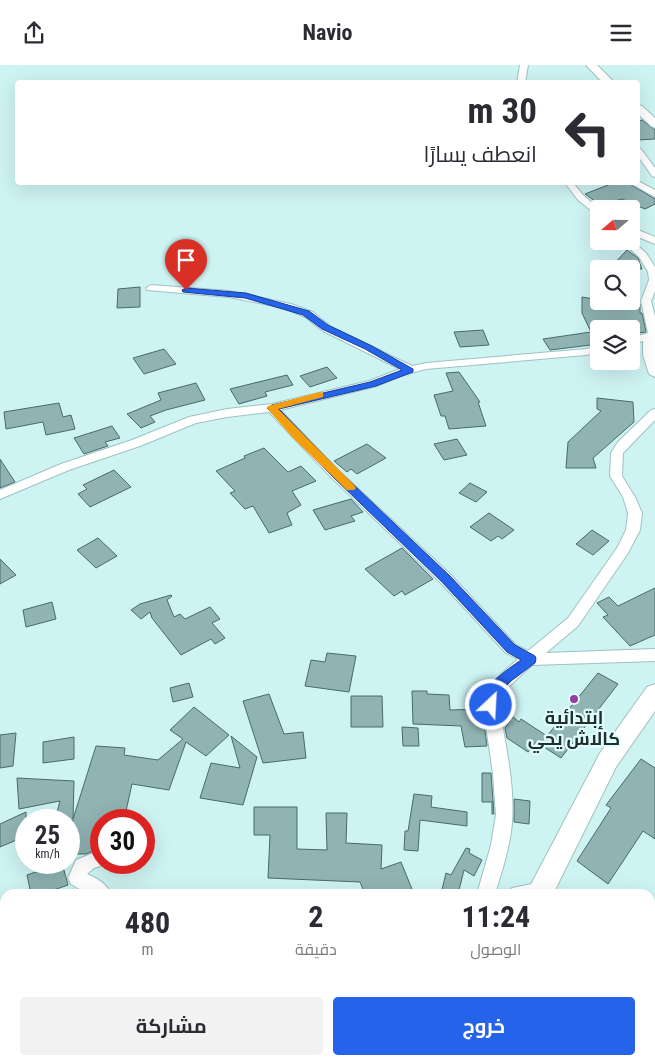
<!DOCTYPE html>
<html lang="ar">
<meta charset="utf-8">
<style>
:root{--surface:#fff;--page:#f2f2f3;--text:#2b2b33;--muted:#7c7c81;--accent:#2563eb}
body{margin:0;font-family:"Roboto Condensed",Cairo,sans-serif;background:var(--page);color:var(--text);direction:rtl;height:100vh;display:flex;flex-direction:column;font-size:19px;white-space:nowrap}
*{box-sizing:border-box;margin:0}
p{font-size:16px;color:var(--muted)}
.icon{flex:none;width:28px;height:28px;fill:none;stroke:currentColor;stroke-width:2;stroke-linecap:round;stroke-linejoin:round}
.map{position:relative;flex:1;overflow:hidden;direction:ltr}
.panel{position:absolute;left:0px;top:824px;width:655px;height:176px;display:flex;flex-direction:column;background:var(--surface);border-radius:15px 15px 0 0;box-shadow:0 5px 20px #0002;direction:rtl}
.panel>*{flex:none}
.top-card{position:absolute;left:15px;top:15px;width:625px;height:105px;border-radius:5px;box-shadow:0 5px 20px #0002;direction:rtl;background:#fff;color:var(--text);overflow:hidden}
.needle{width:32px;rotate:250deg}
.buttons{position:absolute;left:590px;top:135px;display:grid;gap:10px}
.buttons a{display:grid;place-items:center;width:50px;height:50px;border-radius:5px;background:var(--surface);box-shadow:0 5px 20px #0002;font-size:25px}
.speed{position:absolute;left:15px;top:744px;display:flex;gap:10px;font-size:25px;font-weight:700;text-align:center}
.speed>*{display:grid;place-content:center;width:65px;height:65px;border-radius:50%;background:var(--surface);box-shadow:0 5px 20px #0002;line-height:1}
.speed small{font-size:12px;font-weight:400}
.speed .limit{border:8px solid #d22;background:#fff;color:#111}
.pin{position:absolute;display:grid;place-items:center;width:42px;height:42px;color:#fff;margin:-51px -21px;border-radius:50% 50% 50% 0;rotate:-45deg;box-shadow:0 0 5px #0007}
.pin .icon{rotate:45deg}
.me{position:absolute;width:55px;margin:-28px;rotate:25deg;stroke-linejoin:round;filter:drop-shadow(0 0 4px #0008)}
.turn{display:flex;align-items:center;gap:18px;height:105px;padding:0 20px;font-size:22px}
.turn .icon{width:65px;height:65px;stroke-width:2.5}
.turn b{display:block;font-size:35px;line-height:42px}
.eta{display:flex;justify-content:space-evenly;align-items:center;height:85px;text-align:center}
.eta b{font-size:30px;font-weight:700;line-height:35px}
.cta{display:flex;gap:10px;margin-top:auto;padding:10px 20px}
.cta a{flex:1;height:58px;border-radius:5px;background:var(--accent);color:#fff;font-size:20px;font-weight:700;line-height:58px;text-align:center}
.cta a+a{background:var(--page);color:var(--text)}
header{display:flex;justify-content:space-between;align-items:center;height:65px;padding:0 20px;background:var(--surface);font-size:22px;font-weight:700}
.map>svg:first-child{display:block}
</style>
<header><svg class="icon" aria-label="menu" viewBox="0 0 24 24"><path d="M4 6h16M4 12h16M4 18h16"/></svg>Navio<svg class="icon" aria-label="share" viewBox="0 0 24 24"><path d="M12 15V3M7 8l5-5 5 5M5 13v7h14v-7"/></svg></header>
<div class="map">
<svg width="655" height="999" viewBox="0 0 655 999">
<rect width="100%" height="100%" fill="#cef3f3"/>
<path fill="#90b3b3" stroke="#496a6a" d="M642,55L655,65V74L638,75V56Z
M613,118H628L655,134V139L645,144L622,134L600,140L585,129Z
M627,185L638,193L642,204H609Z
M140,222V242L117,243L118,224Z
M582,232L605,236V241L640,239V248H642L646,267L631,269V262L599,264V279L550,285L543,274L591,267L582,248Z
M483,265L489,280L460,282L454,267Z
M164,284L176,299L144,309L133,293Z
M327,302L337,313L310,322L300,311Z
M459,307L480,337H478L486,361L449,364L445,351H441L434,330L453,326L446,308Z
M287,310L293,320L265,327L267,331L239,339L230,324Z
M196,318L205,335L166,345L150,351L155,357L141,363L127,349L161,335L158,328Z
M597,333L633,337L634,357L593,393L596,403H566L568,377L601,346L597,344Z
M59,338L63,352L71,350L75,364L46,370L43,357L6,364L4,347Z
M112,361L120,373L105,377L108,381L84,389L74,373Z
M457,374L467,390L444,395L434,379Z
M367,379L386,393L357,409L351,404L347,407L334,396Z
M264,383L288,407L301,401L316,416L292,426L301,440L287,448L292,460L269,468L253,441L245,444L230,428L235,426L216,406L245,393L244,391Z
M0,394L15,417L0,423Z
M114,405L131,422L90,442L78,429L87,424L83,420Z
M470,418L487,427L476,437L459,428Z
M351,434L363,447L351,451L355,456L325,465L313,445Z
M489,448L514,465L502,474L498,471L491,476L470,462Z
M592,465L609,476L593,490L576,479Z
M98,473L117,491L96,503L77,485Z
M402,483L433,514L405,530L402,526L394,531L365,504Z
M0,494L16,510L0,519Z
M655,523V570L630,581L603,552L608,550L597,538L609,532L618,541Z
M171,530L172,531L167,535L174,552L180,549L185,554L210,542L220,554L212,558L225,573L215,579L211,574L181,590L152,553L150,547L141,554L131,545L140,539Z
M52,537L56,554L26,562L23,545Z
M327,588L356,591L349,627L305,621L311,595L325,597Z
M598,608L618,619L561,693L536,677L528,687L507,673L505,663L513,652L519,657L521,654L547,671Z
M189,618L193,632L173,637L170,623Z
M412,626H427V629L449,630L450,645L482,644L487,681L465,682L461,661L413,659Z
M269,629L284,669L303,667L306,693L263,698L243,636Z
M351,631H382L383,662H351Z
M194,642L229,670L206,691L186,677L169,725L132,719L124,755H101V783L86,789H69V774L73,755H55L60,736L19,744L17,713L74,716L73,754L96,681L125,683L124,690L158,695L183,674L170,665Z
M402,662L418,663L419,681H403Z
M16,668L13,701L0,703V670Z
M231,671L257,692L243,740L200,733L211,698L240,703Z
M74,672V694L43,698V677Z
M641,694L655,703V774L643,766L608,819L577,796L611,743L606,740Z
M482,708H491L494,749H492V737H482Z
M414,729L432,731L431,742L467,747V761L420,755L418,786L404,785L405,766H408Z
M514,734L530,736L529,759L514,757Z
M254,742H297V784L327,785L326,748H347L346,778L382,780L381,804L401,797L414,829H365L360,817L268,813L270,770H254Z
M26,747V771L0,782V759Z
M466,783L470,784L469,788L482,795L474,811L464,805L458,829H441L446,808L451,810Z
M62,798L68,820L42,829H31L27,810Z"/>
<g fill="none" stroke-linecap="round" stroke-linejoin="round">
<g stroke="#9ec2c2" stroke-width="2">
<path id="minor" d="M520,0H528L525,18H517Z
M638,83L641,84L655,103V112L652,111L638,91Z
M638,116L655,125V132L630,118Z
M565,118H573L584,131L599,144V152L578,135Z
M631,162L655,172V179L631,169Z
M631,175L646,188L655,202V226L651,236L655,251V312L649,309L643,290V276L631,279V273L648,268L641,236L649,215L648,207L639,192L621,176Z
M151,220L229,226L291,239L313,247L331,262L412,301L426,298L586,284L599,281V287L586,290L426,304L400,311L377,321L280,345L339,406L451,510L516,580L528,586L568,553L617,483L626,465L628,448L623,432L610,411L611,388L618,377L651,345L655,344V355L623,388L622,411L635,432L642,448L640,465L628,488L578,561L546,588L655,584V596L532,600L500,630L499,640C505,678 515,719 512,758C510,782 502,806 495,829H477L491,780L496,750L493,709L483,640L484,628L501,609L518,594L506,588L441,518L331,412L269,347L227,352L196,358L140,381L69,405L0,434V425L61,399L132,375L189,352L227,344L272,339L369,316L400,304L323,266L305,252L284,243L229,232L147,225L146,223Z
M101,785V798L107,799L94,803L87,809C97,813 107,819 111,829H88L71,819L68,813L76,795Z
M542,817L548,819L551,825L549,829H509L512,823Z
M248,995H268L267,999H247Z"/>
</g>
<g stroke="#9ec2c2" stroke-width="2">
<path id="secondary" d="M586,0H597L615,18H603Z
M638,40L642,41L655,53V63L651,61L638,49Z
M655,619V646L616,702L553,829H526L600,688L647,622Z
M116,995H164L162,999H114Z"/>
</g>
<use href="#minor" fill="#fff" fill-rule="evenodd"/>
<use href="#secondary" fill="#fff" fill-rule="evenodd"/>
</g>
<path fill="#2563eb" stroke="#184099" d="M186,223L246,228L309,246L328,260L372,281L413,304V307L376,321L279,344L339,406L450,511L515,580L535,591L536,594L535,598L511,616L498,629L496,643L491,645L487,643C477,623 507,605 521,595L507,587L442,517L332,411L267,343L272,340L370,317L402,305L365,284L322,264L303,250L245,233L183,227L182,225Z"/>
<path fill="#f59e0b" d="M320,327L323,328V332L278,344L354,420L356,423L354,425H347L293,373L267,343L268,341Z"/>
<circle fill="#963aa5" stroke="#e1fefe" stroke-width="2" cx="574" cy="634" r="5"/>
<g text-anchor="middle" stroke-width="4.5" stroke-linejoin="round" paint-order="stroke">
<g font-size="18" font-weight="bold" fill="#202e2e" stroke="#e1fefe">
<text x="574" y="659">إبتدائية<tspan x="574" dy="21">كالاش يحي</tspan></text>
</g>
</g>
</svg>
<div class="buttons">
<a><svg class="needle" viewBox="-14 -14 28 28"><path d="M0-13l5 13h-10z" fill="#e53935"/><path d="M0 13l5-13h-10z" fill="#7c7c81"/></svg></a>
<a><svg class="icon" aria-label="search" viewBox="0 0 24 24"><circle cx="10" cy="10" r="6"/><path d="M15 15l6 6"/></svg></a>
<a><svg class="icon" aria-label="layers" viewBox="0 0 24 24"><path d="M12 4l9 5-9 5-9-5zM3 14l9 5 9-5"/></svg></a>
</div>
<div class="speed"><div>25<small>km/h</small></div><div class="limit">30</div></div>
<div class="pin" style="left:186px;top:225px;background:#d93025"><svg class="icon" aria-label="arrive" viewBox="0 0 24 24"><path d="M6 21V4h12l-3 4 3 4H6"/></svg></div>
<svg class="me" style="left:491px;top:640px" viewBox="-20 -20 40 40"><circle r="17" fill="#2563eb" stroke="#fff" stroke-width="3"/><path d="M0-11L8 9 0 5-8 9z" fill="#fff"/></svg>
<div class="top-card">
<div class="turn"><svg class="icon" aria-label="left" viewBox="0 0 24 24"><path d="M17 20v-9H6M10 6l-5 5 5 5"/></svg><div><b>30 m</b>انعطف يسارًا</div></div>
</div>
<section class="panel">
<div class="eta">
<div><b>11:24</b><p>الوصول</p></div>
<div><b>2</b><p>دقيقة</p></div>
<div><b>480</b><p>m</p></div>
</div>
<div class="cta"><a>خروج</a><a>مشاركة</a></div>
</section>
</div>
